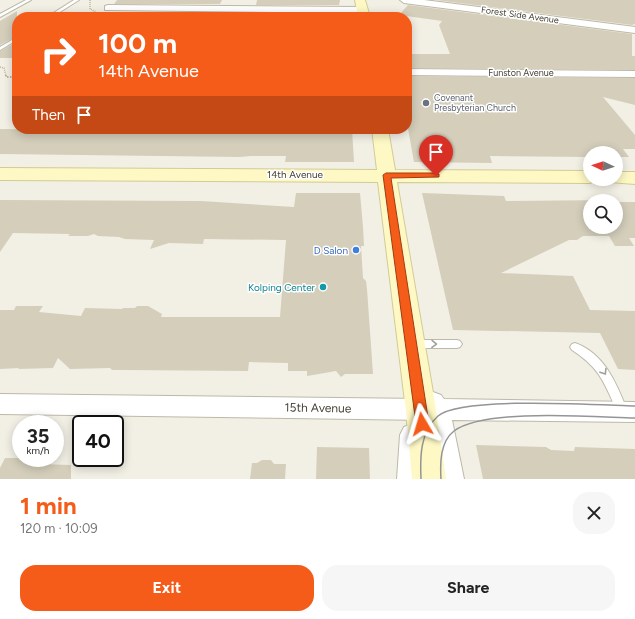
<!DOCTYPE html>
<meta charset="utf-8">
<style>
:root{--surface:#fff;--page:#f6f6f6;--text:#222;--muted:#767676;--accent:#f65c19}
body{margin:0;font-family:Figtree,sans-serif;background:var(--page);color:var(--text);height:100vh;display:flex;flex-direction:column;font-size:15px;white-space:nowrap}
*{box-sizing:border-box;margin:0}
p{font-size:13px;color:var(--muted)}
.icon{flex:none;width:22px;height:22px;fill:none;stroke:currentColor;stroke-width:2;stroke-linecap:round;stroke-linejoin:round}
.map{position:relative;height:479px;overflow:hidden}
.details{display:flex;flex-direction:column;background:var(--surface);flex:1}
.details>*{flex:none}
.hud{position:absolute;left:12px;top:12px;width:400px;height:122px;border-radius:16px;box-shadow:0 2px 10px #0003;background:#f65c19;color:#fff;overflow:hidden}
.needle{width:26px;rotate:274deg}
.fabs{position:absolute;left:583px;top:146px;display:grid;gap:8px}
.fabs a{display:grid;place-items:center;width:40px;height:40px;border-radius:50%;background:var(--surface);box-shadow:0 2px 10px #0003;font-size:20px}
.speed{position:absolute;left:12px;top:415px;display:flex;gap:8px;font-size:20px;font-weight:700;text-align:center}
.speed>*{display:grid;place-content:center;width:52px;height:52px;border-radius:50%;background:var(--surface);box-shadow:0 2px 10px #0003;line-height:1}
.speed small{font-size:10px;font-weight:400}
.speed .limit{border:2px solid #111;border-radius:6px;background:#fff;color:#111}
.pin{position:absolute;display:grid;place-items:center;width:34px;height:34px;color:#fff;margin:-41px -17px;border-radius:50% 50% 50% 0;rotate:-45deg;box-shadow:0 0 4px #0007}
.pin .icon{rotate:45deg}
.me{position:absolute;width:44px;margin:-22px;rotate:353deg;stroke-linejoin:round;filter:drop-shadow(0 0 3px #0008)}
.turn{display:flex;align-items:center;gap:14px;height:84px;padding:0 20px;font-size:18px}
.turn .icon{width:52px;height:52px;stroke-width:2.5}
.turn b{display:block;font-size:28px;line-height:34px}
.then{display:flex;align-items:center;height:38px;padding:0 20px;background:#0003;gap:8px;font-size:15px}
.round{display:grid;place-items:center;flex:none;width:42px;height:42px;border-radius:16px;background:var(--page)}
.headline{display:flex;align-items:center;justify-content:space-between;height:68px;padding:0 20px}
h1{font-size:24px;font-weight:700;line-height:30px;color:var(--accent)}
.button{display:flex;gap:8px;margin-top:auto;padding:8px 20px}
.button a{flex:1;height:46px;border-radius:16px;background:var(--accent);color:#fff;font-size:16px;font-weight:700;line-height:46px;text-align:center}
.button a+a{background:var(--page);color:var(--text)}
.map>svg:first-child{display:block}
</style>
<div class="map">
<svg width="635" height="479" viewBox="0 0 635 479">
<rect width="100%" height="100%" fill="#f2f0e5"/>
<path fill="#d4cebb" d="M117,0H222L220,4H114Z
M257,0H340L339,5H256Z
M436,0H635V24L632,25Z
M408,5L632,34V56H635V70L407,68V54H450L439,25L442,21L399,15Z
M17,11V36L0,45V21Z
M106,12L217,13L215,17H101Z
M254,13L338,14V17H253Z
M17,42V58H0V51Z
M407,76L635,78V105L603,97L635,135V149H623L629,157H616V153H590V157L490,156L492,163L414,162L407,123Z
M0,129L131,131L232,130L240,134H259V132H309V129H352L354,162H285L286,156H251L240,157L0,154Z
M296,193H360L363,227L364,246H361L363,278L366,281L367,289L373,374H345L341,377L336,371L307,376V371H288V363L249,362L248,371L121,370H112L110,368L70,369L58,358L53,368L18,369L19,368L0,369V310H14L16,306H43L39,312L81,316L85,308L122,309L123,308H135L137,306H148L162,314L161,317H280L286,240L204,239L203,244L169,243L150,249L154,240L125,239L119,237L98,236L94,234L88,236H68L70,234L13,233L0,252V200L201,201L294,207Z
M422,193L504,196L506,201L610,200L590,201V227H616V202H635V238H629L634,246H615L609,236H583L577,240H569L501,273L573,276L590,310L635,311V370L618,369L600,333L453,330Z
M476,445L546,447L551,450L574,451L575,447L635,449V479H483Z
M317,447L369,448L370,479H316Z
M5,458H23V461H36L35,464L71,465V479H0V468Z
M262,460H271L274,464H286L285,479H250L252,463H257Z"/>
<g fill="none" stroke-linecap="round" stroke-linejoin="round">
<g stroke="#bdb9a8" stroke-width="2">
<path id="lane" d="M26,0H31L0,17V14Z
M74,0H79L52,17H47Z
M17,37V40L0,50V47Z
M415,340H457L460,341L462,344L460,347L457,348H415L412,347L410,344L412,341Z
M575,343C604,353 617,384 627,410L626,413L622,415L618,413C604,383 601,369 572,350L570,347L572,344Z"/>
</g>
<g stroke="#bdb9a8" stroke-width="2">
<path id="street" d="M400,0H424L635,27V33L404,3Z
M108,5L362,7L366,10L362,13L105,10V6Z
M407,69L635,71V77L407,75Z
M433,392L441,395L444,399L635,402V422L452,420L464,479H438L428,420L0,414V394L423,399L425,395Z
M412,424L420,427L424,435L423,479H397L400,435L404,427Z"/>
</g>
<g stroke="#d2cb96" stroke-width="2">
<path id="secondary" d="M355,0H365L370,17H358Z
M372,129H388L395,170L590,171V179H598L590,183L397,182L436,410L446,479H412L406,410L378,182L0,180V168L377,170Z
M616,172H635V184L609,182L607,179H616Z"/>
</g>
<path stroke="#bfb79a" stroke-width="1.5" stroke-dasharray="1 1" stroke-linecap="butt" d="M90,0V9L96,12
M0,67L4,68L6,76"/>
<path stroke="#bfb79a" stroke-width="2" stroke-dasharray="1.5 1.5" stroke-linecap="butt" d="M6,75V77H17"/>
<use href="#lane" fill="#fff" fill-rule="evenodd"/>
<use href="#street" fill="#fff" fill-rule="evenodd"/>
<use href="#secondary" fill="#fdf8c4" fill-rule="evenodd"/>
<path stroke="#959595" stroke-width="1.5" d="M421,479C420,457 420,432 438,416C461,396 599,405 635,406
M441,479C440,463 440,442 454,431C485,408 594,417 635,418"/>
</g>
<defs><path id="oneway-chevron" d="M-2-3.5L2.5 0L-2 3.5" fill="none" stroke-width="1.6" stroke-linecap="round" stroke-linejoin="round"/></defs>
<g stroke="#a2a09a">
<use href="#oneway-chevron" transform="translate(434 344) rotate(1)"/>
<use href="#oneway-chevron" transform="translate(604 372) rotate(58)"/>
</g>
<path fill="#f65c19" stroke="#a03c10" d="M436,173L439,174V177L391,178L429,424L427,428L422,430L418,428L416,424L383,175L386,173Z"/>
<circle fill="#6b7280" stroke="#fff" stroke-width="1.5" cx="426" cy="103" r="4"/>
<circle fill="#3f7fe0" stroke="#fff" stroke-width="1.5" cx="356" cy="250" r="4"/>
<circle fill="#0f9aa8" stroke="#fff" stroke-width="1.5" cx="323" cy="287" r="4"/>
<g text-anchor="middle" stroke-width="3" stroke-linejoin="round" paint-order="stroke">
<g font-size="9" fill="#454135" stroke="#fff">
<text transform="translate(520 15) rotate(8)" y="3">Forest Side Avenue</text>
<text x="521" y="76">Funston Avenue</text>
</g>
<g font-size="9" fill="#5b616d" stroke="#fff" text-anchor="start">
<text x="434" y="101">Covenant<tspan x="434" dy="10">Presbyterian Church</tspan></text>
</g>
<g font-size="10" fill="#454135" stroke="#fff">
<text x="295" y="178">14th Avenue</text>
</g>
<g font-size="10" fill="#366cbe" stroke="#fff" text-anchor="end">
<text x="348" y="254">D Salon</text>
</g>
<g font-size="10" fill="#0d838f" stroke="#fff" text-anchor="end">
<text x="315" y="291">Kolping Center</text>
</g>
<g font-size="12" fill="#454135" stroke="#fff">
<text transform="translate(318 408) rotate(1)" y="4">15th Avenue</text>
</g>
</g>
</svg>
<div class="fabs">
<a><svg class="needle" viewBox="-14 -14 28 28"><path d="M0-13l5 13h-10z" fill="#e53935"/><path d="M0 13l5-13h-10z" fill="#767676"/></svg></a>
<a><svg class="icon" aria-label="search" viewBox="0 0 24 24"><circle cx="10" cy="10" r="6"/><path d="M15 15l6 6"/></svg></a>
</div>
<div class="speed"><div>35<small>km/h</small></div><div class="limit">40</div></div>
<div class="pin" style="left:436px;top:176px;background:#d93025"><svg class="icon" aria-label="arrive" viewBox="0 0 24 24"><path d="M6 21V4h12l-3 4 3 4H6"/></svg></div>
<svg class="me" style="left:422px;top:424px" viewBox="-20 -20 40 40"><path d="M0-17L14 15 0 8-14 15z" fill="#f65c19" stroke="#fff" stroke-width="4"/></svg>
<div class="hud">
<div class="turn"><svg class="icon" aria-label="right" viewBox="0 0 24 24"><path d="M7 20v-9h11M14 6l5 5-5 5"/></svg><div><b>100 m</b>14th Avenue</div></div>
<div class="then">Then<svg class="icon" aria-label="arrive" viewBox="0 0 24 24"><path d="M6 21V4h12l-3 4 3 4H6"/></svg></div>
</div>
</div>
<section class="details">
<div class="headline"><div><h1>1 min</h1><p>120 m · 10:09</p></div><a class="round"><svg class="icon" aria-label="close" viewBox="0 0 24 24"><path d="M6 6l12 12M18 6L6 18"/></svg></a></div>
<div class="button"><a>Exit</a><a>Share</a></div>
</section>
